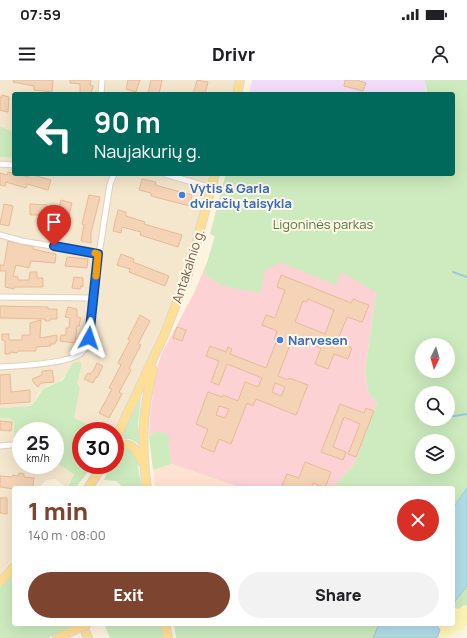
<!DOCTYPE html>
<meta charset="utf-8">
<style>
:root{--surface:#fff;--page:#f2f2f2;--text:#202124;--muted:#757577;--accent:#7d452f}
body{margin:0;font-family:Manrope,sans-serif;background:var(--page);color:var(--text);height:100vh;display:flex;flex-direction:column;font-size:15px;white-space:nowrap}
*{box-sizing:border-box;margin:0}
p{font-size:13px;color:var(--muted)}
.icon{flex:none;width:22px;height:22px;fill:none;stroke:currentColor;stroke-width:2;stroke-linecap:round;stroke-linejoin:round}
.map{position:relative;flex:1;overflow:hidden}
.panel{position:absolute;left:12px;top:406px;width:443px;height:140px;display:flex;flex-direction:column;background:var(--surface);border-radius:4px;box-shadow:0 4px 16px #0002}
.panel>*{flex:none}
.banner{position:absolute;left:12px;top:12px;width:443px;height:84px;border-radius:4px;box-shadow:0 4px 16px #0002;background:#00695c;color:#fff;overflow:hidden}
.needle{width:26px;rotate:185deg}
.fabs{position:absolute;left:415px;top:258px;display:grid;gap:8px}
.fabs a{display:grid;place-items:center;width:40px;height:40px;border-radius:50%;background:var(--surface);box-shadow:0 4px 16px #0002;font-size:20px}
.speed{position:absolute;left:12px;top:342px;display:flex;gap:8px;font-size:20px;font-weight:700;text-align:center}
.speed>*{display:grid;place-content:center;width:52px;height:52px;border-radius:50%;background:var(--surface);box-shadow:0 4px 16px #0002;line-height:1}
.speed small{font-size:10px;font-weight:400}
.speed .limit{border:6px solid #d22;background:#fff;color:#111}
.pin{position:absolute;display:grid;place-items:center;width:34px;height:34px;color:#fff;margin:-41px -17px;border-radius:50% 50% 50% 0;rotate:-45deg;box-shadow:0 0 4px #0007}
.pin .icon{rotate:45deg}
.me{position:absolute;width:44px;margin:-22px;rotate:5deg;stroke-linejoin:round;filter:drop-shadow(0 0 3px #0008)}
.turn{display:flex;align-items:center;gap:14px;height:84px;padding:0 16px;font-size:18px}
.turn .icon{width:52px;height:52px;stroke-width:2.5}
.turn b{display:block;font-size:28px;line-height:34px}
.round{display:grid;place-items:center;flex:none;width:42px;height:42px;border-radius:21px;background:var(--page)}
.head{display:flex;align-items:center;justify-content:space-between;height:68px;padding:0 16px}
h1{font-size:24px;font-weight:800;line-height:30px;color:var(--accent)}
.action{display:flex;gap:8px;margin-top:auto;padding:8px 16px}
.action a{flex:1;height:46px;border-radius:24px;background:var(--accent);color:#fff;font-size:16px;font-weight:800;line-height:46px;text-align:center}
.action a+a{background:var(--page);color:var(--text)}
.status{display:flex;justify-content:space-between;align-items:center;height:28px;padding:0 20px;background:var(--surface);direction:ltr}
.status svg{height:11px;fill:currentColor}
header{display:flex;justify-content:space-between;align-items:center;height:52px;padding:0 16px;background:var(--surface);font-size:18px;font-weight:800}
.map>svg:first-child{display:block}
</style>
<div class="status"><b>07:59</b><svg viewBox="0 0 49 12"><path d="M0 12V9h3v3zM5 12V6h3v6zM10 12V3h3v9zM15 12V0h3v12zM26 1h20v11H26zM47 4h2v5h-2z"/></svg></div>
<header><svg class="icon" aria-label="menu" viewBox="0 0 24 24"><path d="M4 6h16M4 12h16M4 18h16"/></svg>Drivr<svg class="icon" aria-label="person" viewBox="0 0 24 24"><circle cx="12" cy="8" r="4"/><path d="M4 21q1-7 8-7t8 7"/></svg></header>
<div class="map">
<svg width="467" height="558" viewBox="0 0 467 558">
<rect width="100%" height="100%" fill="#fdf4e0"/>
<path fill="#f5e6ce" d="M0,0H235L232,14H14V52L0,46Z
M0,77L14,78V94H210L188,182L180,204L135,309L115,351H102L74,338L80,308L77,303L82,285L66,295L58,303L47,306L39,312L33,324L30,326L0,328Z
M0,338L11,339L14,343V357L21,371V385H60L74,396L66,407L55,399L46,400L39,408H14V478L0,494Z"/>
<path fill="#ffe3d2" d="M172,384L242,408H155L153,390Z"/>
<path fill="#f1ddf9" d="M252,0H425L426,14H249Z"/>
<path fill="#fcd2d4" d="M226,94L376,212L365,292L368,311L377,323L354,385L332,408H242L172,384L168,363L154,352L149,357L150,335L156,292L161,275L194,213L208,180L215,156L210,154Z"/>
<path fill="#cdebbe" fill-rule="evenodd" d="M425,0H467V408L453,428V408H332L354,385L377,323L368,311L365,292L376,212L341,192L336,205L282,183C257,191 267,193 260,213C237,208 221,210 204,193L215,156L210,154L226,94H453V14H427ZM422,265H448V291H422ZM422,313H448V339H422ZM422,361H448V387H422Z
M0,46L14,52V78L0,77Z
M77,282H80L82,285L77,303L80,308L74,338L102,351H81V385H94L75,408H67L74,395L60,385H42H55V351H21V371L14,357V343L11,339L0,338V328L30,326L33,324L43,309L63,300L72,284Z
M141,316L138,345L140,365L130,359H120Z
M154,352H160L170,355L168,363L172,384L153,390L149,357Z
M128,368L136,377L142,408H124L116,401L104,400L110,385H115C115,373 116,370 128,368Z
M14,493V544H73L74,546L48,558H0V508Z
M467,506V526L464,525L459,529L453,528L455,521Z
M104,544H163L164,558H110Z
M174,544H379L373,558H176Z"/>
<path fill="#fff4b8" d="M464,525L467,526V544L462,550L455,551L448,558H437L440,550L436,544H453V528L459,529Z"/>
<path fill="#b3dde8" stroke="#99ccda" d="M467,408V506L455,521L453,526V428Z
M379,544H436L440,550L437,558H373Z"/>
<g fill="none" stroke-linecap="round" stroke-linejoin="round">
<path stroke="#99ccda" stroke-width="2" d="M453,192L467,197
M448,337L467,334"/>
</g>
<path fill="#f4d3b6" stroke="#e8ba95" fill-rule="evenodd" d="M13,0H53L52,12L34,10V6L13,2Z
M70,0H91L90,5L93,6L91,14H80V4L70,3Z
M128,0H140L136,12L126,9Z
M151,0H162L159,14L148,13Z
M197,0L208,2L205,14H193Z
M345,0H357L366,3L363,11L344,6Z
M2,15L9,17L8,32L0,30V17H2Z
M8,92L28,97L29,94L51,100L48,110L27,104L26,108L6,102L5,106L0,105V93L7,95Z
M142,99L156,102L155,105L192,115L190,126L151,116V113L139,110Z
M89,115L100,117L91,153V163L81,161L84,145L82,144Z
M61,120L72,123L66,146L61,144L63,138L57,136Z
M4,124L13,126L9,146L0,144Z
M30,124L47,125V135H30Z
M118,130L126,132V136L145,142L144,144L182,155L178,167L140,155L141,152L122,147L121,153L113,151Z
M8,161L34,167L33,169L41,171L56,174L55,183L31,181L29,188L16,185L13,196L18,197V200H29L30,192H37V198H43V207H14V209L5,207L6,191H0V185H4Z
M121,174L134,179L133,182L169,196L165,206L129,192L130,189L117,185Z
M67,177L88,179L87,188L65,186Z
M281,195L351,223L353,219L369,225L362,242L347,237L337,262L352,268L348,279L334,274L328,289L315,284L321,268L293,257L278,296L288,300L289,298L308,305L296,335L256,319L253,326L247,323L231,364L219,359L214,372L201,367L208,349L196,344L208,312L222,317L223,315L238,321L245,302L258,307L262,298L227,284L219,305L211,302L219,281L206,276L210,266L226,272L228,267L232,269L230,274L266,288L277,260L274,259L277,251L262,245L266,235L275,238L285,210L277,207ZM308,219L334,230L325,254L295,242L303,221L307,222ZM275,303L285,307L281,316L272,312ZM219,326L229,329L225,338L216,335Z
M74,197L83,198V207L81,206L80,209L72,208Z
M0,226L48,227V229H57V239H50V241H45V239L0,238Z
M68,227L77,229V237L81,238L79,246H77L75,263L60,261L61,255H66V248H69L70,238L65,237Z
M140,235L150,241L138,264L141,265L129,288L131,290L119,312L122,314L109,338L99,333L112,309L109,308L121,285L118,283L130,260L128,259Z
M41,240L40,258L57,255V261L55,262V264H50L51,266L36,267V271H18L17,273L10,272V274H5V261L2,260V254H9V260H22V255H30V243Z
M177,247L186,250L182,261L173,258Z
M97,283L103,286L97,298L96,297L93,303L84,299L88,293L90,294L93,291Z
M52,290L54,302L41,303L38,307L34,303L32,299L42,295V291Z
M10,294L11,312L30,310V322L0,324V295Z
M340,324L364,333L366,328L374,331L356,377L348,374L360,344L344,337L333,367L346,372L343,380L321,372Z
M0,341L12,342L11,351L0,350Z
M305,382L331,392L325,408L313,403L311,408H281L287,394L299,398Z
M19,393L24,394V397L34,398L33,406L14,409L0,407V396L12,397L13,395L18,396Z
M0,418H7V434L0,433Z"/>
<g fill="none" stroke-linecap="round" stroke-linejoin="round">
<g stroke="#e2d0bb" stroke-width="7">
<path id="minor" d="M101,14L102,0
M0,84L14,85
M165,94L212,108
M0,155L22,161L99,174
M0,217L93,218
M0,287C18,286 66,284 80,274C85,270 87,264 89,258L99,174L110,104L114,94
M0,366L11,365"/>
</g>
<g stroke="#ded7d3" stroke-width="10">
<path id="primary" d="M237,14L240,0
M115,360L164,255L188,194L215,94
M115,368C129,358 137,370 142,382
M88,408L103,385
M147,408C141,365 142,332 153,290
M0,502L14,487
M82,544L88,558
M165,544L168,558
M57,558L68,553"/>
</g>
<use href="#minor" stroke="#fff" stroke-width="5"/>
<use href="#primary" stroke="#ffdf95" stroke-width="8"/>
<g stroke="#ded7d3" stroke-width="10" stroke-linecap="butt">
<path id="primary-bridge" d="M68,553L88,544"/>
</g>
<use href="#primary-bridge" stroke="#ffdf95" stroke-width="8"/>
</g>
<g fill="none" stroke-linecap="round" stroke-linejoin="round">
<g stroke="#114b97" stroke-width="10">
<path id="route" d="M54,166L98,174L89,258"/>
</g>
<use href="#route" stroke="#1a73e8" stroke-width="7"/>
<path stroke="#f59e0b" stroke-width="7" d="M95,173L98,174L96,196"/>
</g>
<g fill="#3f7fe0" stroke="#fff7e7" stroke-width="1.5">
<circle cx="182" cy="115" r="4"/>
<circle cx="280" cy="260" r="4"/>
</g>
<g text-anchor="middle" stroke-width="4" stroke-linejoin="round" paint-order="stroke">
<g font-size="13" font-weight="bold" fill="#366cbe" stroke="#fff7e7" text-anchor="start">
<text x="190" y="113">Vytis &amp; Garla<tspan x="190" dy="15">dviračių taisykla</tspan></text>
<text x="288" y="265">Narvesen</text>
</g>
<g font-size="13" fill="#4c7c3d" stroke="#fff7e7">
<text x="323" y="149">Ligoninės parkas</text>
</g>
<g font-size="13" fill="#755a46" stroke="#fff7e7">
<text transform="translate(188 186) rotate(-72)" y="5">Antakalnio g.</text>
</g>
</g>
</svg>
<div class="fabs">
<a><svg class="needle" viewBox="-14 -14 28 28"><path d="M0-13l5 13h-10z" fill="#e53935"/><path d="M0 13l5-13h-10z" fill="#757577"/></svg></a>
<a><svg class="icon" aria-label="search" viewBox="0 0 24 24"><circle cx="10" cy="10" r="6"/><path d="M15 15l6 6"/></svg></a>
<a><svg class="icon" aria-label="layers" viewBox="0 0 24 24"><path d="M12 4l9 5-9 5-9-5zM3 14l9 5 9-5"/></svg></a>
</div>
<div class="speed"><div>25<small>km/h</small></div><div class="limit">30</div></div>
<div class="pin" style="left:54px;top:166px;background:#d93025"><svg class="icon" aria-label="arrive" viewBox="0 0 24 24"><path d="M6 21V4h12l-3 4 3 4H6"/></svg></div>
<svg class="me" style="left:89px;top:258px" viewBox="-20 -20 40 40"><path d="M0-17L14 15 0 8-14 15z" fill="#1a73e8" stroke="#fff" stroke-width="4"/></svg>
<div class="banner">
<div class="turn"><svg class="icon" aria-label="left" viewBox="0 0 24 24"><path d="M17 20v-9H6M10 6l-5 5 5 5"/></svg><div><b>90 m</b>Naujakurių g.</div></div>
</div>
<section class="panel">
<div class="head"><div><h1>1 min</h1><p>140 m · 08:00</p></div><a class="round" style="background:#d93025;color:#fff"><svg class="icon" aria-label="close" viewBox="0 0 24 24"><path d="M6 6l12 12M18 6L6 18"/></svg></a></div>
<div class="action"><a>Exit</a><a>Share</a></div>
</section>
</div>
